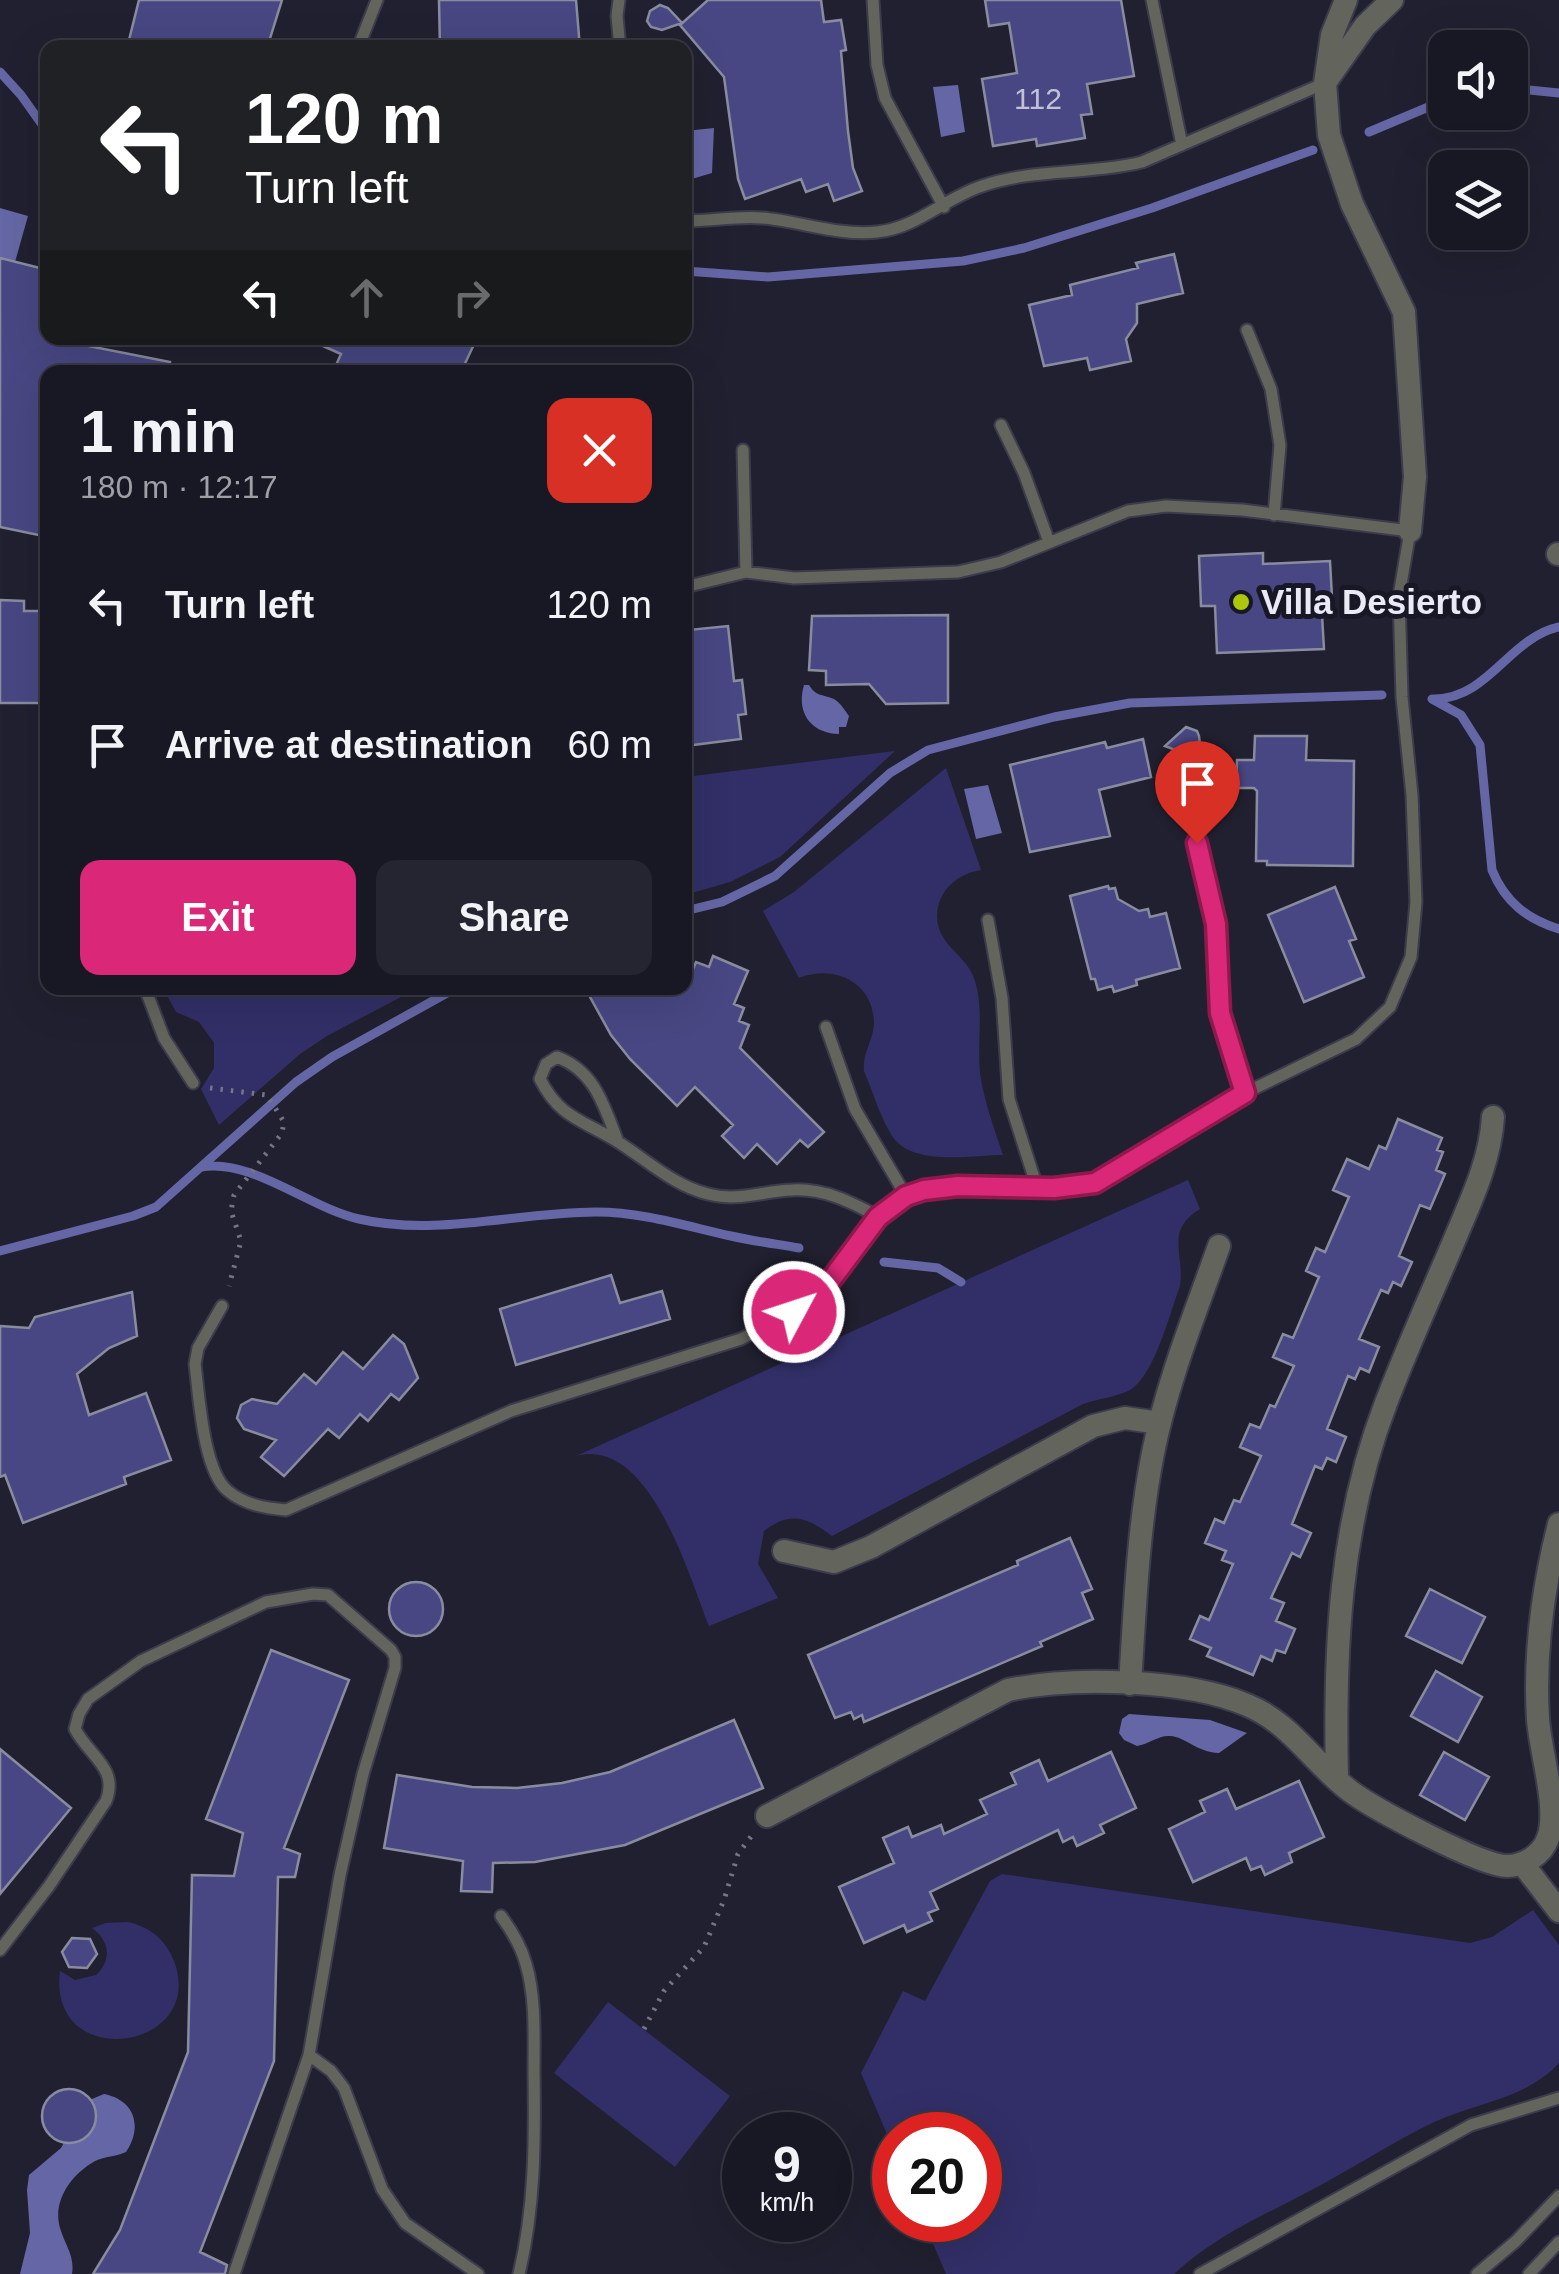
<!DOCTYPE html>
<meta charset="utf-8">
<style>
:root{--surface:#181824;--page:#252531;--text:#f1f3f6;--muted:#9fa0a6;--line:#363741;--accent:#db2777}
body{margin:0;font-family:Arial,sans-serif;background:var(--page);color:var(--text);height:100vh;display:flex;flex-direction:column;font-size:38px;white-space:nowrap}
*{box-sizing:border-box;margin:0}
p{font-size:32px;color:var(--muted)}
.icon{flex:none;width:55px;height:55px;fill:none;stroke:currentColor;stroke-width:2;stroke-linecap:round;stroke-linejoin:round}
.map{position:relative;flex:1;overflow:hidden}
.side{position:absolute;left:40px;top:365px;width:652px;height:630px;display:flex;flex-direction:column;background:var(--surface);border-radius:20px;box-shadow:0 10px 40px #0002,0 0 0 2px var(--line)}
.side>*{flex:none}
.guide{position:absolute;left:40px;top:40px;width:652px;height:305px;border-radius:20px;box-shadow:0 10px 40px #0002,0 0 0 2px var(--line);background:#202124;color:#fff;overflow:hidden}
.buttons{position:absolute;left:1428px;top:30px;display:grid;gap:20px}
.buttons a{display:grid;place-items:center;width:100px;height:100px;border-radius:20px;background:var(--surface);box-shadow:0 10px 40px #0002,0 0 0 2px var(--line);font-size:50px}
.speed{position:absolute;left:722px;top:2112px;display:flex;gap:20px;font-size:50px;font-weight:700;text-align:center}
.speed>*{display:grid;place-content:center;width:130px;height:130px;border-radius:50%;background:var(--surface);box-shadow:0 10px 40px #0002,0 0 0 2px var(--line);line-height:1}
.speed small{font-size:25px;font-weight:400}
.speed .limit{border:15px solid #d22;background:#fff;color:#111}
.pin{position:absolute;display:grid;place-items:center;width:85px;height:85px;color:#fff;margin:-102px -42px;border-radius:50% 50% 50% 0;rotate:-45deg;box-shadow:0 0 10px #0007}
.pin .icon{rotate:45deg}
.me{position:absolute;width:110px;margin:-55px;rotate:50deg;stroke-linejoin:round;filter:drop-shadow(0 0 8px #0008)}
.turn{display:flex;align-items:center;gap:35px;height:210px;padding:0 40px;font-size:45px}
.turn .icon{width:130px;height:130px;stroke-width:2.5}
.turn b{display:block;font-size:70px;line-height:85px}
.lanes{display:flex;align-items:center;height:95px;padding:0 40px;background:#0003;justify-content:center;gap:50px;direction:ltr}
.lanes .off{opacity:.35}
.round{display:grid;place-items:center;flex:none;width:105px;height:105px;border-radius:20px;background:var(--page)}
.overview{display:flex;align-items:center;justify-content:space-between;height:170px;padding:0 40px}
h1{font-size:60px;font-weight:600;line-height:75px}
.primary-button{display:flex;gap:20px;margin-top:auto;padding:20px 40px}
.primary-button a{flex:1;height:115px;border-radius:20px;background:var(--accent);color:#fff;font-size:40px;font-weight:600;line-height:115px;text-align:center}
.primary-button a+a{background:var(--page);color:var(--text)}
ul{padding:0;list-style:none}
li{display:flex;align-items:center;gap:30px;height:140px;padding:0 40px}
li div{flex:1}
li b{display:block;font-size:38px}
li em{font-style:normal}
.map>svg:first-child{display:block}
</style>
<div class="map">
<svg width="1559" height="2274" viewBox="0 0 1559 2274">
<rect width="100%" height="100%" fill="#202030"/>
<path fill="#322f68" d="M895,751L780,857L730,882L685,895V777Z
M946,768L981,870C957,874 938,890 937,916C937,946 968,955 975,981C984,1010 977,1043 980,1073C984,1101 994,1128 1003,1155C971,1155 913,1167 892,1136C880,1117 873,1092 864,1071C862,1054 873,1041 874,1024C874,982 834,964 799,978L763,911L794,892Z
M163,988H418L327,1036L300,1054L219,1125L201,1089L214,1068V1043L199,1022L176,1012Z
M1188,1180L1200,1209C1164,1231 1185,1254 1180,1286C1170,1312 1154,1379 1128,1391C1115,1397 1097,1399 1083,1404L832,1536C807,1517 790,1511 764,1531L758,1564L778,1598L709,1626C689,1577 650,1436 576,1456Z
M1002,1874L1470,1943L1492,1937L1533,1910L1559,1945V2063C1528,2098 1475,2103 1434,2122C1395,2141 1358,2165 1319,2186C1264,2216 1222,2231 1174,2274H946L923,2220H980V2135H895V2153L861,2073L903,1991L925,2001L990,1881Z
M128,1922C150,1927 166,1940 174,1961C208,2051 47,2074 60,1971L75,1980L96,1975C112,1960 110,1941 92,1928L106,1923Z
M608,2002L730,2096L675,2167L554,2073Z"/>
<path fill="#6566a5" d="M958,85L965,132L941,137L933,87Z
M714,128L712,173L685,181V131Z
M0,208L28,216L15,262L0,258Z
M804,685H809C816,697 823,694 834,699C841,703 845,711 849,716L846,727H839V734C810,733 796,712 804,685Z
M988,785L1002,833L976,839L964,789Z
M1129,1714L1210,1720L1247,1733L1219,1753C1196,1752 1186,1737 1170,1736C1159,1735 1149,1744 1137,1746L1124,1740L1119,1733L1122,1719Z
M104,2094C135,2100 143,2127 126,2152C116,2157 105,2156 95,2161C72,2174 52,2200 60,2228C65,2245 75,2256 72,2274H20L30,2233L27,2190L29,2175L61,2148L87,2101Z"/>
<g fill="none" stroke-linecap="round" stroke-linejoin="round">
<path stroke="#6566a5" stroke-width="9" d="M0,72L21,95L48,133
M1510,88L1559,93
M1369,132L1445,100
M685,271L768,277L963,261L1024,248L1152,208L1313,150
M1432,699L1461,715L1480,745L1492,870C1505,902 1527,919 1559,929
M1435,699C1489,698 1509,638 1559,627
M685,911L722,902L775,876L890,773L928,750L1054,717L1130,703L1382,695
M201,1167C252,1158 309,1208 359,1219C437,1237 517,1212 596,1212C642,1212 686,1226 731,1236C753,1241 776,1244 799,1248
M0,1251L133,1216L156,1207L296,1082L332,1057L456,988
M884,1262L938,1268L961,1282"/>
</g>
<path fill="#484783" stroke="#898b9f" stroke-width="2.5" d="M139,0H282L267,48H127Z
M439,0H576L580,48H540V45L440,48Z
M708,0H821L824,22L841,20L846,50L841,51L848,131L853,168L862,191L834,201L828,184L806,192L801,179L745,199L738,179L724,77L680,25Z
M985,0H1121L1134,76L1087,84L1092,114L1081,115L1085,138L1037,146L1036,139L993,146L982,79L1017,73L1009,23L989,26Z
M660,5L668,8L682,23L662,30L651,27L647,21L650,11Z
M1174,254L1183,293L1137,304V323L1126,339L1131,361L1090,370L1087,358L1044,366L1029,305L1072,295L1070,285L1138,268L1136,263Z
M0,258L48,270V338L170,362L169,372H48V537L0,527Z
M305,338H477L461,372H333L341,354Z
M1263,553V564L1330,561L1332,597L1321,598L1324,649L1217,653L1215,606H1201L1199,556Z
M0,600L24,601V611H48V703H0Z
M948,615V703L886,704L869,684L826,685V671L809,670L812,616Z
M728,626L734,681L742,680L746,714L738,715L741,739L685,746V639H689L688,630Z
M1186,727L1197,731L1199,736L1200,744L1194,751L1185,754L1165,746Z
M1255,736H1307L1306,760L1354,761L1353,866L1267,865V861H1256L1257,791L1254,788H1236L1237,760H1254Z
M1143,739L1151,777L1099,790L1110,836L1030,852L1010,765L1105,742L1107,748Z
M1108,886L1109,889L1115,888L1118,899L1139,911L1148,909L1150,917L1166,913L1180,968L1136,980L1137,985L1114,992L1112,986L1098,990L1095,979H1091L1070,896Z
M1335,887L1356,939L1349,941L1364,977L1304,1002L1268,915Z
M713,956L748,971L734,1004L744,1008L739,1021L749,1025L740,1048L824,1132L808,1147L800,1140L777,1164L757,1144L744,1158L722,1136L733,1125L695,1087L677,1106L630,1059L611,1035L585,988H685L696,962L709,967Z
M1398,1119L1442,1138L1437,1150L1443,1152L1436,1170L1445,1174L1430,1209L1420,1205L1399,1256L1412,1262L1401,1286L1393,1282L1388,1293L1381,1290L1359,1339L1379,1347L1369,1372L1360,1368L1355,1379L1348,1376L1327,1429L1346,1437L1336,1462L1327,1458L1322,1469L1315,1466L1292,1524L1311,1533L1300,1557L1292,1553L1271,1598L1284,1603L1276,1621L1295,1629L1285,1653L1276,1650L1272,1661L1261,1656L1253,1675L1207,1656L1211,1648L1190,1639L1200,1616L1209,1620L1233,1564L1222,1560L1226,1551L1205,1543L1215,1519L1224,1523L1234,1500L1240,1502L1261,1456L1240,1447L1250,1424L1260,1428L1270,1405L1275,1407L1294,1366L1273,1357L1283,1334L1293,1338L1319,1277L1306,1271L1316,1248L1325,1252L1349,1197L1333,1190L1347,1159L1369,1169L1379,1146L1386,1149Z
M611,1275L620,1303L662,1291L670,1319L516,1365L500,1309Z
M132,1292L137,1336L109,1348L77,1374L89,1415L146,1393L171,1460L124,1477L126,1484L23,1523L5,1475L0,1477V1326L29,1328L35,1317Z
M393,1335L404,1344L418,1378L399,1400L391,1394L368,1421L360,1414L339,1438L328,1429L284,1476L261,1457L276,1440L244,1429L237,1418L241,1405L252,1399L277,1404L304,1374L316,1384L343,1352L363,1369Z
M1070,1538L1092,1589L1082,1593L1093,1619L1040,1642L1042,1646L864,1722L862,1715L854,1719L851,1712L835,1718L808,1655L1018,1565L1017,1561Z
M389 1609a27 27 0 1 1 54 0a27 27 0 1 1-54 0Z
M1430,1589L1485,1617L1462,1663L1406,1636Z
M271,1650L349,1680L284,1848L300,1854L295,1877H278L274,2061L200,2252L227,2265L225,2274H93L120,2230L188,2052L192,1875L234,1876L243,1833L206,1819Z
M1436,1671L1482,1697L1458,1742L1411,1716Z
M734,1720L763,1788L625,1845L535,1862L493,1863L492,1892L461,1891L463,1861L384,1848L397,1775L472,1787L517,1788L562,1783L610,1772Z
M0,1749L71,1808L0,1894Z
M1111,1752L1136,1808L1100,1825L1104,1833L1077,1846L1073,1837L1063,1842L1058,1830L930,1892L938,1909L928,1913L932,1921L907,1932L904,1925L864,1943L839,1887L894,1863L883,1838L908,1827L912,1837L941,1825L944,1834L987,1814L980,1800L1016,1784L1011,1773L1039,1760L1048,1781Z
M1444,1752L1489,1777L1465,1820L1420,1795Z
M1299,1781L1324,1837L1289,1853L1292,1862L1265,1875L1261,1866L1251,1870L1246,1858L1193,1882L1169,1829L1205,1812L1200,1801L1227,1789L1236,1809Z
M72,1938L90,1939L97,1954L87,1968L69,1967L62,1952Z
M42 2116a27 27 0 1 1 54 0a27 27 0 1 1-54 0Z"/>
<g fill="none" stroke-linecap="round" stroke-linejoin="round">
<g stroke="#3c3c4c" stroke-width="15">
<path id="service" d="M619,0L617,16L620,48
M873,0L877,65L885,98L944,207
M1152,0L1182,145
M358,48L377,0
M685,221C711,221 736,216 762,218C800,221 838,236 877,232C917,228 945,198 982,186C1034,168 1090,175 1142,162L1325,83
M1247,330L1271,389L1280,445L1274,515
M1001,425L1024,473L1049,542
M743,450L746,572
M1197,843L1215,924L1220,1013L1245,1093
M988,920L1002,998L1009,1099L1037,1187
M145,988L164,1038L193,1083
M826,1027L855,1109L906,1196
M618,1142C604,1106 595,1071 557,1057L546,1064L540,1079C559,1117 582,1120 615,1140C646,1159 672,1185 708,1194C738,1202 763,1191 792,1190C824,1188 851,1202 879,1217
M222,1306L198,1348L195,1364C199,1395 203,1471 228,1491C245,1505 265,1508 286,1510L511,1411L741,1339L794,1311L825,1287L879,1217L906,1196L924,1190L958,1186L1054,1188L1095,1183L1245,1093L1356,1039L1390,1007L1411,957L1416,902L1412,795L1402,697L1399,596L1410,531L1242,510L1166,506L1128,511L1001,562L958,572L794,578L746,572L685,587
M501,1916C512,1931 521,1946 526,1964C536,1998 534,2037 534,2073C535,2140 535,2208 519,2274
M0,1950L49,1886L106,1801C119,1768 89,1756 75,1729L79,1714L88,1699L141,1661L266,1602L313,1594L328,1595L391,1650L395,1657V1668L363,1774L340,1875L309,2055L234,2274
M309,2055L331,2071L344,2088L382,2189L405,2223L478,2274
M1200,2274L1471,2125L1559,2098
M1477,2274L1516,2241L1559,2196
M1529,2274L1559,2242"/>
</g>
<g stroke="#3c3c4c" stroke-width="26">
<path id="minor" d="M1346,0L1332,35L1325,83L1329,135L1352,204L1404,312L1415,477L1410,531
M1327,80L1365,26L1392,0
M1558,554H1559
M784,1551L834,1562L871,1547L1093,1426L1125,1418L1160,1423
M1130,1684C1135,1607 1138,1528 1153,1453C1167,1382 1195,1314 1219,1246
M1337,1780C1334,1651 1339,1525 1386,1403C1407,1348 1431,1295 1454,1241C1471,1200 1490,1162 1493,1117
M767,1816L1008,1690C1072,1676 1186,1679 1247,1705C1291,1723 1313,1763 1350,1791C1374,1809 1481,1866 1507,1866C1524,1866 1542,1855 1548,1838C1559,1809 1540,1751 1538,1719C1534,1653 1543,1587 1559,1524
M1522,1863L1559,1911"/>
</g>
<path stroke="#757583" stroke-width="5" stroke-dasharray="2.5 8" stroke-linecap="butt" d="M210,1088L267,1095L284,1122L282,1133L234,1195L231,1211L241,1241L229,1286
M644,2029L664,1991L704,1947L724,1900L738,1854L753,1834"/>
<use href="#service" stroke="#63655d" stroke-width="11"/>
<use href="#minor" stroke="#63655d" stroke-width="22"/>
</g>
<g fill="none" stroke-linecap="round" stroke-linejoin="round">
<g stroke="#8e194d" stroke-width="25">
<path id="route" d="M794,1312L825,1288L878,1217L906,1196L924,1190L958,1186L1054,1188L1095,1183L1245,1093L1220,1013L1216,924L1197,843"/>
</g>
<use href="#route" stroke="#db2777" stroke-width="18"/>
</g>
<circle fill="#aec60c" stroke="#171726" stroke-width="4" cx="1241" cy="602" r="10"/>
<g text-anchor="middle" stroke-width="10" stroke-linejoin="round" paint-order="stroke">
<g font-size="30" fill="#c1c1d8">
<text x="1038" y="109">112</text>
</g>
<g font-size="35" font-weight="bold" fill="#e9eaf5" stroke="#171726" text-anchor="start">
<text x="1261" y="614">Villa Desierto</text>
</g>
</g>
</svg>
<div class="buttons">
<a><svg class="icon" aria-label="sound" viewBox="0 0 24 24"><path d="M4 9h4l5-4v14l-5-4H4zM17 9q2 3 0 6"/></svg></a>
<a><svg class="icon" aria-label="layers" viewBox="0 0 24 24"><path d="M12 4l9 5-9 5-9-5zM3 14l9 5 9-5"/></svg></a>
</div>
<div class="speed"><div>9<small>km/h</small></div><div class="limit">20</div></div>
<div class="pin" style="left:1197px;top:843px;background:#d93025"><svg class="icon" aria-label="arrive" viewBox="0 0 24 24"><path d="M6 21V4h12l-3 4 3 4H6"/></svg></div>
<svg class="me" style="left:794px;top:1312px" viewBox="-20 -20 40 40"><circle r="17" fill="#db2777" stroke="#fff" stroke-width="3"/><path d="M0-11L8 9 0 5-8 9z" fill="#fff"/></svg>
<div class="guide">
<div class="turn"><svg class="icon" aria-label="left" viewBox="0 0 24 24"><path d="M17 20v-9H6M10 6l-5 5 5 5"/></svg><div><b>120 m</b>Turn left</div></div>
<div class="lanes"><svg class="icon" aria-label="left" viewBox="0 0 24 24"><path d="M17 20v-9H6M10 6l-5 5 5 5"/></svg><svg class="icon off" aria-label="ahead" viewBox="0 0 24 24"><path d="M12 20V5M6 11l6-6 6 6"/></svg><svg class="icon off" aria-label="right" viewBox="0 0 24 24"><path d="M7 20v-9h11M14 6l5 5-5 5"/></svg></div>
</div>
<section class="side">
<div class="overview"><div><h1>1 min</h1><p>180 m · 12:17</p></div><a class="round" style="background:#d93025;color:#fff"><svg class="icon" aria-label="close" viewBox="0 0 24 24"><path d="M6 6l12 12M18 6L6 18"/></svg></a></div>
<ul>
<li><svg class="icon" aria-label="left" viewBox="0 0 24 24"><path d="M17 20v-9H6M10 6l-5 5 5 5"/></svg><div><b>Turn left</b></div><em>120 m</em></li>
<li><svg class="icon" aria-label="arrive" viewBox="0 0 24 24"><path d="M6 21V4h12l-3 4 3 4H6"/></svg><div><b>Arrive at destination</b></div><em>60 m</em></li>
</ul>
<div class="primary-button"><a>Exit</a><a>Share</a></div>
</section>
</div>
